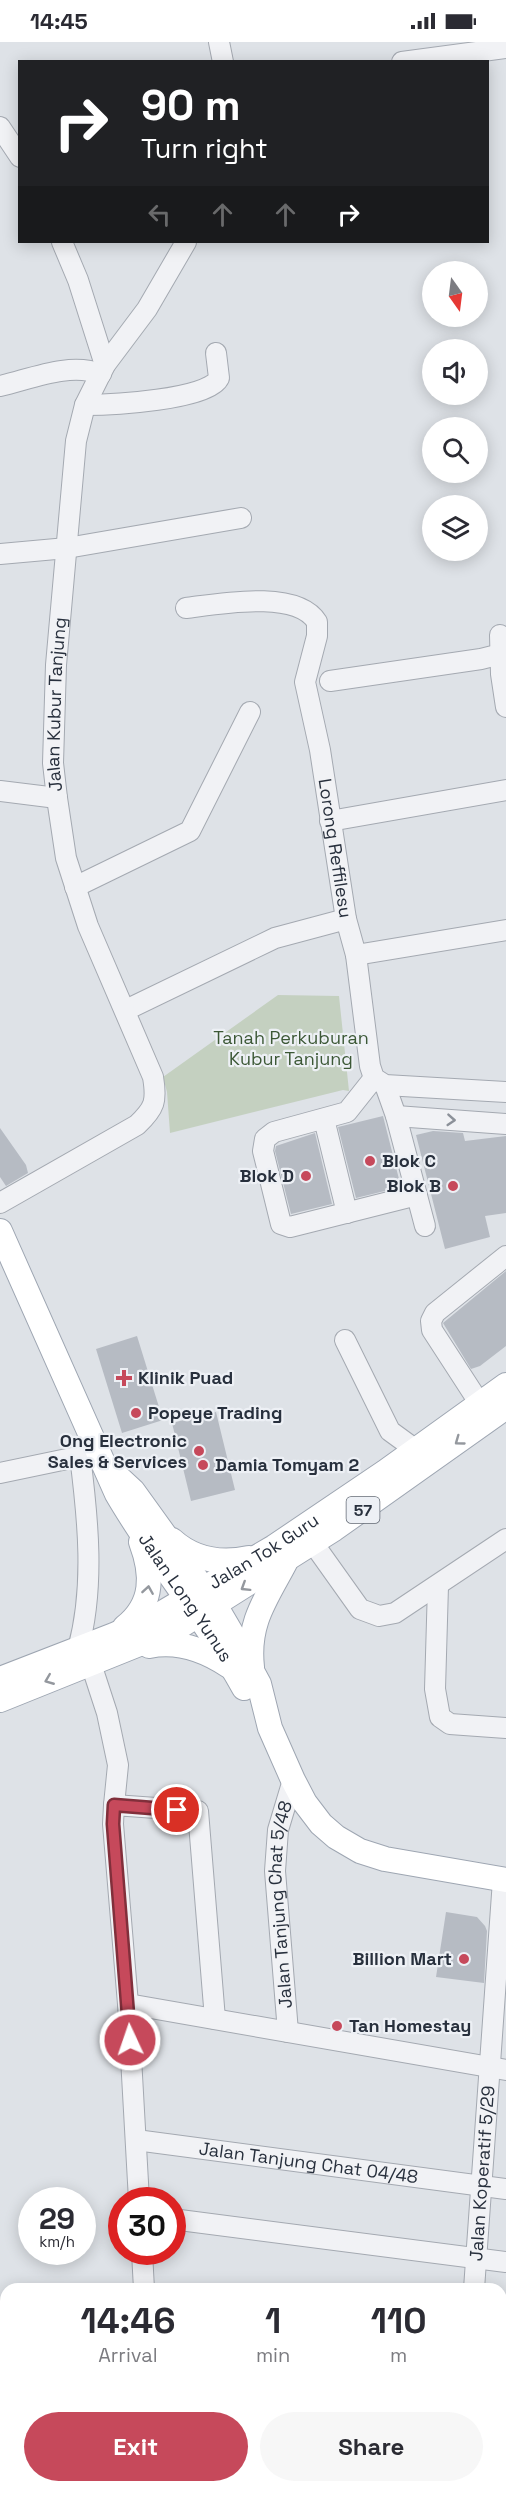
<!DOCTYPE html>
<style>
:root{--surface:#fff;--page:#f7f7f7;--text:#2b2b33;--muted:#7c7c81;--accent:#c6495b}
body{margin:0;font-family:"Space Grotesk",sans-serif;background:var(--page);color:var(--text);height:100vh;display:flex;flex-direction:column;font-size:22px;white-space:nowrap}
*{box-sizing:border-box;margin:0}
p{font-size:20px;color:var(--muted)}
.icon{flex:none;width:33px;height:33px;fill:none;stroke:currentColor;stroke-width:2;stroke-linecap:round;stroke-linejoin:round}
.map{position:relative;flex:1;overflow:hidden}
.details{position:absolute;left:0px;top:2241px;width:507px;height:210px;display:flex;flex-direction:column;background:var(--surface);border-radius:18px 18px 0 0;box-shadow:0 3px 15px #0003}
.details>*{flex:none}
.hud{position:absolute;left:18px;top:18px;width:471px;height:183px;border-radius:0px;box-shadow:0 3px 15px #0003;background:#202124;color:#fff;overflow:hidden}
.needle{width:39px;rotate:166deg}
.controls{position:absolute;left:422px;top:219px;display:grid;gap:12px}
.controls a{display:grid;place-items:center;width:66px;height:66px;border-radius:50%;background:var(--surface);box-shadow:0 3px 15px #0003;font-size:30px}
.speed{position:absolute;left:18px;top:2145px;display:flex;gap:12px;font-size:30px;font-weight:700;text-align:center}
.speed>*{display:grid;place-content:center;width:78px;height:78px;border-radius:50%;background:var(--surface);box-shadow:0 3px 15px #0003;line-height:1}
.speed small{font-size:15px;font-weight:400}
.speed .limit{border:9px solid #d22;background:#fff;color:#111}
.pin{position:absolute;display:grid;place-items:center;width:51px;height:51px;color:#fff;margin:-26px;border:3px solid #fff;border-radius:50%;box-shadow:0 2px 6px #0007}
.me{position:absolute;width:66px;margin:-33px;rotate:357deg;stroke-linejoin:round;filter:drop-shadow(0 0 4px #0008)}
.turn{display:flex;align-items:center;gap:21px;height:126px;padding:0 24px;font-size:27px}
.turn .icon{width:78px;height:78px;stroke-width:2.5}
.turn b{display:block;font-size:42px;line-height:51px}
.lanes{display:flex;align-items:center;height:57px;padding:0 24px;background:#0003;justify-content:center;gap:30px;direction:ltr}
.lanes .off{opacity:.35}
.eta{display:flex;justify-content:space-evenly;align-items:center;height:102px;text-align:center}
.eta b{font-size:36px;font-weight:700;line-height:42px}
.primary-button{display:flex;gap:12px;margin-top:auto;padding:12px 24px}
.primary-button a{flex:1;height:69px;border-radius:36px;background:var(--accent);color:#fff;font-size:24px;font-weight:700;line-height:69px;text-align:center}
.primary-button a+a{background:var(--page);color:var(--text)}
.status{display:flex;justify-content:space-between;align-items:center;height:42px;padding:0 30px;background:var(--surface);direction:ltr}
.status svg{height:16px;fill:currentColor}
.map>svg:first-child{display:block}
</style>
<div class="status"><b>14:45</b><svg viewBox="0 0 49 12"><path d="M0 12V9h3v3zM5 12V6h3v6zM10 12V3h3v9zM15 12V0h3v12zM26 1h20v11H26zM47 4h2v5h-2z"/></svg></div>
<div class="map">
<svg width="506" height="2451" viewBox="0 0 506 2451">
<rect width="100%" height="100%" fill="#dee2e7"/>
<path fill="#c4d0c0" d="M278,953L339,954L349,1049L343,1048L170,1091L167,1050L163,1035Z
M6,2366V2445H96L97,2450L0,2451V2367Z"/>
<path fill="#b6bbc3" d="M383,1074L401,1145L356,1156L338,1085Z
M0,1086L26,1123L28,1131L6,1144L0,1135Z
M433,1089L463,1091L465,1099L506,1094V1171L485,1174L490,1195L445,1207L416,1093Z
M315,1091L332,1162L291,1172L275,1109L276,1104Z
M506,1229V1304L480,1324L471,1327L443,1281Z
M137,1294L163,1378L122,1391L96,1307Z
M216,1370L235,1448L191,1459L172,1381Z
M446,1870L477,1875L485,1884L487,1889L484,1941L436,1935Z"/>
<g fill="none" stroke-linecap="round" stroke-linejoin="round">
<g stroke="#a4a9b1" stroke-width="22">
<g id="minor">
<path d="M219,0L223,20"/>
<path d="M402,20L506,6"/>
<path d="M0,85L20,115"/>
<path d="M62,200L78,238L105,323"/>
<path d="M0,344C31,337 69,320 101,332"/>
<path d="M85,363C109,363 209,358 219,336L216,311"/>
<path d="M0,512L67,506L241,476"/>
<path id="s1" d="M186,566C218,562 297,547 317,580V594L305,640L320,708L346,877L356,913L370,1024L374,1036L385,1043L506,1050"/>
<path d="M500,593L501,632L506,665"/>
<path d="M330,639L481,617L501,612"/>
<path d="M0,749L57,756"/>
<path d="M330,779L506,748"/>
<path d="M75,845L190,789L250,670"/>
<path d="M356,913L506,888"/>
<path d="M126,968L275,896L346,877"/>
<path d="M374,1036L347,1070L274,1090L265,1097L263,1109L281,1182L290,1185L417,1153"/>
<path d="M385,1043L396,1074L425,1184"/>
<path d="M396,1074L506,1082"/>
<path d="M324,1077L347,1171"/>
<path id="s2" d="M0,1161L137,1083C155,1066 157,1059 153,1035L88,884L66,816L57,756L53,721L56,623L76,399L85,363L105,323L147,267L186,200"/>
<path d="M345,1298L390,1389L416,1408"/>
<path d="M480,1362L432,1288L431,1279L435,1271L506,1214"/>
<path d="M0,1431L91,1412"/>
<path d="M313,1501L360,1567L379,1574L395,1571L506,1497"/>
<path d="M438,1544L435,1647L440,1675L450,1682L506,1686"/>
<path d="M78,1607C95,1545 88,1477 80,1414"/>
<path d="M91,1622L107,1671L118,1723L114,1763"/>
<path d="M128,1962L506,2028"/>
<path id="s3" d="M288,1990L275,1829L278,1788L293,1738"/>
<path id="s4" d="M136,2098L506,2147"/>
<path d="M139,2158L128,1962L113,1782L114,1763L198,1769L215,1977"/>
<path d="M172,2177L506,2220"/>
<path d="M142,2210L144,2247"/>
<path id="s5" d="M474,2247L503,1838"/>
<path d="M501,2297L506,2298"/>
<path d="M501,2329L506,2330"/>
<path d="M501,2399H506"/>
<path d="M158,2445L159,2451"/>
<path d="M109,2451L118,2445"/>
<path d="M291,2451V2445"/>
</g>
</g>
<g stroke="#9ea6b2" stroke-width="26">
<g id="major">
<path id="s6" d="M0,1189L117,1452C156,1519 207,1579 244,1646"/>
<path d="M106,1424L133,1449L215,1563L232,1592L259,1642L270,1686L293,1738L305,1761L321,1782L336,1795L360,1809L385,1817L506,1838"/>
<path d="M172,1498C194,1518 221,1522 249,1516"/>
<path d="M125,1585C154,1562 153,1532 141,1500"/>
<path d="M149,1604C178,1598 205,1608 229,1624"/>
<path d="M252,1625C247,1581 266,1557 285,1521"/>
<path id="s7" d="M0,1637L114,1593L157,1574L274,1505L385,1430L506,1343"/>
<path d="M0,1658L174,1588L334,1487L506,1365"/>
</g>
</g>
<use href="#minor" stroke="#f1f2f5" stroke-width="20"/>
<use href="#major" stroke="#fff" stroke-width="24"/>
</g>
<defs><path id="oneway-chevron" d="M-2-3.5L2.5 0L-2 3.5" fill="none" stroke-width="1.6" stroke-linecap="round" stroke-linejoin="round" transform="scale(1.5)"/></defs>
<use stroke="#8c9199" href="#oneway-chevron" transform="translate(451 1078) rotate(4)"/>
<g stroke="#94989e">
<use href="#oneway-chevron" transform="translate(459 1399) rotate(144)"/>
<use href="#oneway-chevron" transform="translate(245 1545) rotate(148)"/>
<use href="#oneway-chevron" transform="translate(148 1548) rotate(-81)"/>
<use href="#oneway-chevron" transform="translate(49 1638) rotate(158)"/>
</g>
<g fill="none" stroke-linecap="round" stroke-linejoin="round">
<g stroke="#812f3b" stroke-width="15">
<path id="route" d="M130,1998L113,1782L114,1763L177,1768"/>
</g>
<use href="#route" stroke="#c6495b" stroke-width="10"/>
</g>
<g fill="#c6495b" stroke="#edf0f5" stroke-width="2">
<circle cx="370" cy="1119" r="6"/>
<circle cx="306" cy="1134" r="6"/>
<circle cx="453" cy="1144" r="6"/>
<path d="M121 1327h6v6h6v6h-6v6h-6v-6h-6v-6h6z"/>
<circle cx="136" cy="1371" r="6"/>
<circle cx="199" cy="1409" r="6"/>
<circle cx="203" cy="1423" r="6"/>
<circle cx="464" cy="1917" r="6"/>
<circle cx="337" cy="1984" r="6"/>
</g>
<g text-anchor="middle" stroke-width="4.5" stroke-linejoin="round" paint-order="stroke">
<rect fill="#edf0f5" stroke="#636a74" stroke-width="1.5" x="346.5" y="1455" width="33" height="26" rx="4.5"/>
<g font-size="16" font-weight="bold" fill="#28303d">
<text x="363" y="1474">57</text>
</g>
<g font-size="18" fill="#28303d" stroke="#edf0f5">
<text dy="6" stroke="none"><textPath href="#s2" startOffset="602">Jalan Kubur Tanjung</textPath></text>
<text dy="6" stroke="none"><textPath href="#s1" startOffset="368">Lorong Reffilesu</textPath></text>
<text dy="6" stroke="none"><textPath href="#s7" startOffset="294">Jalan Tok Guru</textPath></text>
<text dy="6" stroke="none"><textPath href="#s6" startOffset="412">Jalan Long Yunus</textPath></text>
<text dy="6" stroke="none"><textPath href="#s3" startOffset="128">Jalan Tanjung Chat 5/48</textPath></text>
<text dy="6" stroke="none"><textPath href="#s4" startOffset="174">Jalan Tanjung Chat 04/48</textPath></text>
<text dy="6" stroke="none"><textPath href="#s5" startOffset="116">Jalan Koperatif 5/29</textPath></text>
</g>
<g font-size="18" fill="#3c5836" stroke="#edf0f5">
<text x="291" y="1002">Tanah Perkuburan<tspan x="291" dy="21">Kubur Tanjung</tspan></text>
</g>
<g font-size="18" font-weight="bold" fill="#28303d" stroke="#edf0f5" text-anchor="start">
<text x="382" y="1125">Blok C</text>
<text x="294" y="1140" text-anchor="end">Blok D</text>
<text x="441" y="1150" text-anchor="end">Blok B</text>
<text x="138" y="1342">Klinik Puad</text>
<text x="148" y="1377">Popeye Trading</text>
<text x="187" y="1405" text-anchor="end">Ong Electronic<tspan x="187" dy="21">Sales &amp; Services</tspan></text>
<text x="215" y="1429">Damia Tomyam 2</text>
<text x="452" y="1923" text-anchor="end">Billion Mart</text>
<text x="349" y="1990">Tan Homestay</text>
</g>
</g>
</svg>
<div class="controls">
<a><svg class="needle" viewBox="-14 -14 28 28"><path d="M0-13l5 13h-10z" fill="#e53935"/><path d="M0 13l5-13h-10z" fill="#7c7c81"/></svg></a>
<a><svg class="icon" aria-label="sound" viewBox="0 0 24 24"><path d="M4 9h4l5-4v14l-5-4H4zM17 9q2 3 0 6"/></svg></a>
<a><svg class="icon" aria-label="search" viewBox="0 0 24 24"><circle cx="10" cy="10" r="6"/><path d="M15 15l6 6"/></svg></a>
<a><svg class="icon" aria-label="layers" viewBox="0 0 24 24"><path d="M12 4l9 5-9 5-9-5zM3 14l9 5 9-5"/></svg></a>
</div>
<div class="speed"><div>29<small>km/h</small></div><div class="limit">30</div></div>
<div class="pin" style="left:177px;top:1768px;background:#d93025"><svg class="icon" aria-label="arrive" viewBox="0 0 24 24"><path d="M6 21V4h12l-3 4 3 4H6"/></svg></div>
<svg class="me" style="left:130px;top:1998px" viewBox="-20 -20 40 40"><circle r="17" fill="#c6495b" stroke="#fff" stroke-width="3"/><path d="M0-11L8 9 0 5-8 9z" fill="#fff"/></svg>
<div class="hud">
<div class="turn"><svg class="icon" aria-label="right" viewBox="0 0 24 24"><path d="M7 20v-9h11M14 6l5 5-5 5"/></svg><div><b>90 m</b>Turn right</div></div>
<div class="lanes"><svg class="icon off" aria-label="left" viewBox="0 0 24 24"><path d="M17 20v-9H6M10 6l-5 5 5 5"/></svg><svg class="icon off" aria-label="ahead" viewBox="0 0 24 24"><path d="M12 20V5M6 11l6-6 6 6"/></svg><svg class="icon off" aria-label="ahead" viewBox="0 0 24 24"><path d="M12 20V5M6 11l6-6 6 6"/></svg><svg class="icon" aria-label="right" viewBox="0 0 24 24"><path d="M7 20v-9h11M14 6l5 5-5 5"/></svg></div>
</div>
<section class="details">
<div class="eta">
<div><b>14:46</b><p>Arrival</p></div>
<div><b>1</b><p>min</p></div>
<div><b>110</b><p>m</p></div>
</div>
<div class="primary-button"><a>Exit</a><a>Share</a></div>
</section>
</div>
